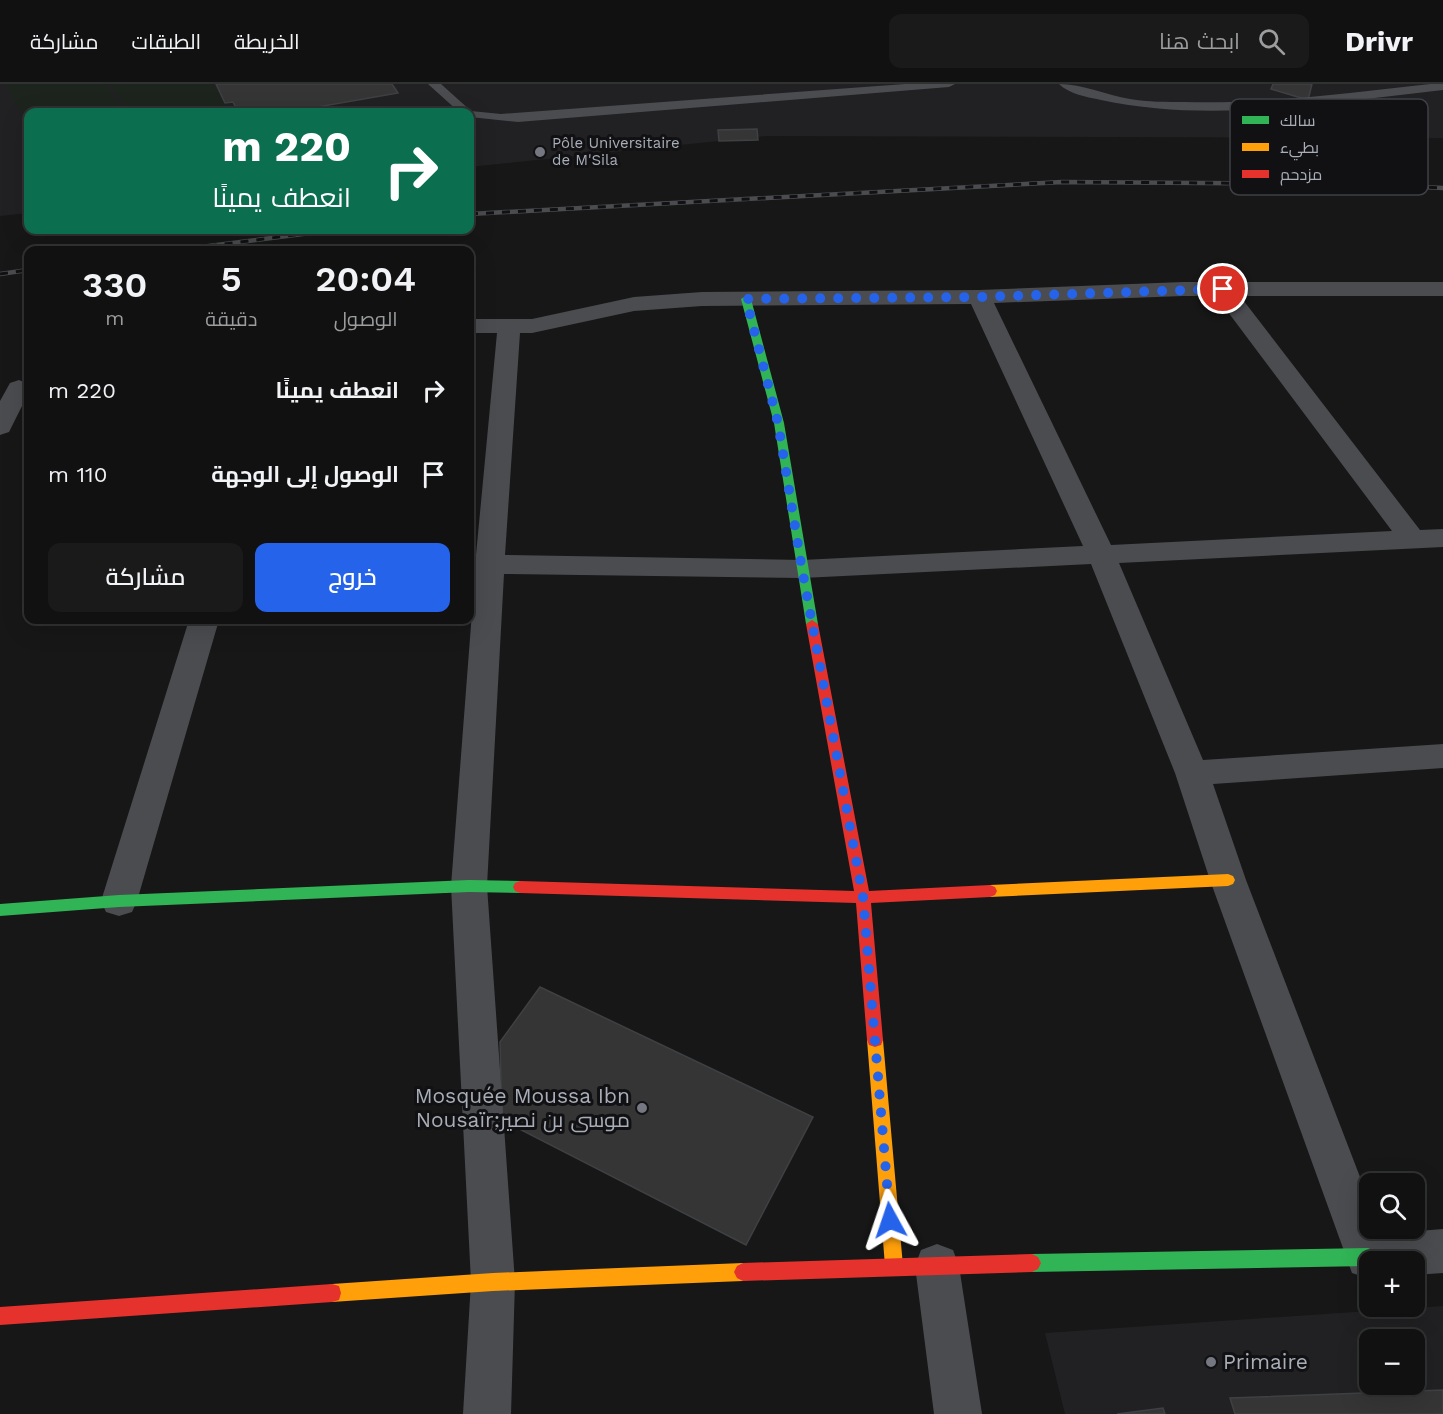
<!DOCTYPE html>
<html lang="ar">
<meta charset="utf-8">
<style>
:root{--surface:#111;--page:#1a1a1a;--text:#f1f3f6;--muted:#9c9d9f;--line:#303131;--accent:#2563eb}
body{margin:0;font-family:"Work Sans",Cairo,sans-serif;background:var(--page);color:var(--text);direction:rtl;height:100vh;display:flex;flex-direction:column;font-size:22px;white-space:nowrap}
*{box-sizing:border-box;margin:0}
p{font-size:20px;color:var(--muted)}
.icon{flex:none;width:33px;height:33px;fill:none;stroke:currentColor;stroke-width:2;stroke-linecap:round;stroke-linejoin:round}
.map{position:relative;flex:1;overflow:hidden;direction:ltr}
.details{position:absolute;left:24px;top:162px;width:450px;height:378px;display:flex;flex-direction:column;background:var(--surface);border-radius:12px;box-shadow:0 6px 24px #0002,0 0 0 2px var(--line);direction:rtl}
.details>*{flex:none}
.top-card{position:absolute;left:24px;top:24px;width:450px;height:126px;border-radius:12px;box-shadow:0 6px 24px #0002,0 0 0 2px var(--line);direction:rtl;background:#0b6e4f;color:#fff;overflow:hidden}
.tools{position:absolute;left:1359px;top:1089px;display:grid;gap:12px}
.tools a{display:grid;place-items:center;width:66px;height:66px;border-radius:12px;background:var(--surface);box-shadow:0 6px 24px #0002,0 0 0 2px var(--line);font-size:30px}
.pin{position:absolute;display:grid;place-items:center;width:51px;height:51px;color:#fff;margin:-26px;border:3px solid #fff;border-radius:50%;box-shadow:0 2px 6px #0007}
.me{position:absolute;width:66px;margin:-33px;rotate:355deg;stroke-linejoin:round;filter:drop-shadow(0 0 4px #0008)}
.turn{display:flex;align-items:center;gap:21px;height:126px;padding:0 24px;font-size:27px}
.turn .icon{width:78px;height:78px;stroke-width:2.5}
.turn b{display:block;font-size:42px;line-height:51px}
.eta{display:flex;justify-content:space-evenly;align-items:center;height:102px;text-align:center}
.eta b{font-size:36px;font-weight:600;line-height:42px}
.button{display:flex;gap:12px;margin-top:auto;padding:12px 24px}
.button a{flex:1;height:69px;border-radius:12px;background:var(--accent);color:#fff;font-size:24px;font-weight:600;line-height:69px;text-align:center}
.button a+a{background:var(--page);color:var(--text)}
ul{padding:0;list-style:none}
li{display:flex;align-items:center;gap:18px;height:84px;padding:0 24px}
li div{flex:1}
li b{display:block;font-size:22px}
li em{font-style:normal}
header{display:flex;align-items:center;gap:36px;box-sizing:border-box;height:84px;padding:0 30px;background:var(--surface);border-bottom:2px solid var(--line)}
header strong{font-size:28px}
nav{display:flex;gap:33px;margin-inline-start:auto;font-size:21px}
.search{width:420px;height:54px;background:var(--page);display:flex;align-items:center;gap:15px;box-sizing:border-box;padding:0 21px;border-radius:12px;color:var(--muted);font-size:22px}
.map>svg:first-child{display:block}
</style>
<header>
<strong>Drivr</strong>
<div class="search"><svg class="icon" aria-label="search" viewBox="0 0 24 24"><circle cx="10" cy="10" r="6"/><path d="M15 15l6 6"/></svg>ابحث هنا</div>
<nav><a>الخريطة</a><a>الطبقات</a><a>مشاركة</a></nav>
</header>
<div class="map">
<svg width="1443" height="1330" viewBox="0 0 1443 1330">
<rect width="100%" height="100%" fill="#171717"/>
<path fill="#212123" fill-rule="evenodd" d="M0,0H1443V54L766,52L470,83V28H28V129L0,132Z
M1443,1222V1330H1065L1045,1249ZM1370,1256H1414V1300H1370Z"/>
<path fill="#1d241e" d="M6,0H106L124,28H28V42Z
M109,0H212L235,28H129Z"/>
<path fill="#353536" stroke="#3f4043" stroke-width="1.5" d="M216,0H392L398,9L289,28H238L233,18L225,19Z
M1273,0H1312L1308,16L1271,5Z
M757,45L758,56L719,57L718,46Z
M540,903L813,1033L746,1161L502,1036L500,958Z
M1443,1306V1330H1235L1230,1314Z
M1163,1324L1165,1330H1117Z"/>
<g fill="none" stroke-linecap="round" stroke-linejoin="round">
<path fill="#4b4c50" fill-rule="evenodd" d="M428,0H441L471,27L501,30L905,0H955L949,3L518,38L470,33V28H459Z
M1059,0C1083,0 1106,11 1130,15C1147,18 1167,18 1185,18C1267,20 1348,9 1430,0H1443V6C1331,18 1213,40 1101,16C1087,13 1069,10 1059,0Z"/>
<path fill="#4b4c50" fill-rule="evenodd" d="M1183,198H1443V212H1240L1420,446L1443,445V463L1119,479L1203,676L1443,660V684L1213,700L1246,796L1370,1119V1144H1379L1381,1150L1443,1145V1189L1414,1191V1178H1370V1195L1352,1189L1210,796L1175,689L1091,480L802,494L504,490L487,802L515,1198L511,1330H463L471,1198L451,802L475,489H470V471H476L497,249H470V235H532L634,213L702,208L979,206ZM1183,212H1216L1392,447L1111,461L994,219ZM971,220L1083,462L802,476L505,471L520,249H532L634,227L702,222Z
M19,296L28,300V310L9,348L0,351V317L10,299Z
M189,536H219L137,817L132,828L119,832L106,828L101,817Z
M937,1160L953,1166L959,1182L982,1330H934L915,1182L921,1166Z"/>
<path fill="#30b455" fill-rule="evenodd" d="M746,212L751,215L784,339L818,540L812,544L806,540L774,339L741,215Z
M469,796L520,797L525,799L527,803L525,807L520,809L469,808L119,823L0,832V820L119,811Z
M1368,1164L1374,1167L1377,1173L1375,1178H1370L1368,1182L1032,1188L1026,1185L1023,1179L1026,1173L1032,1170Z"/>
<path fill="#ff9f0a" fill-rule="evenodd" d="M1228,790L1233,792L1235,796L1233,800L1228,802L990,813L985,811L983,807L985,803L990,801Z
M875,949L881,951L883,956L903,1182L900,1188L894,1191L888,1188L885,1182L867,956L869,951Z
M743,1179L749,1182L752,1188L749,1194L743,1197L493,1207L332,1218L325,1216L323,1209L325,1202L332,1200L493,1189Z"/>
<path fill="#e5322d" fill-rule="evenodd" d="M812,536L818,540L869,807L990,801L995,803L997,807L995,811L990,813L871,819L883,956L881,961L875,963L869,961L867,956L856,819L520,809L515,807L513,803L515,799L520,797L854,807L806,540Z
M1032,1170L1038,1173L1041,1179L1038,1185L1032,1188L743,1197L737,1194L734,1188L737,1182L743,1179Z
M332,1200L339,1202L341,1209L339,1216L332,1218L0,1241V1223Z"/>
<g stroke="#4b4c4f" stroke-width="4.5">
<path id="rail" d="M470,130L1062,98L1358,100L1443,104
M177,166L334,146
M0,190L28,186"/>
</g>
<use href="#rail" stroke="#111113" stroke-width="3" stroke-dasharray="8" stroke-linecap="butt"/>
</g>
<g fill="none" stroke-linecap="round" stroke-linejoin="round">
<path stroke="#2563eb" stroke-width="10" stroke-dasharray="0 18" d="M890,1136L863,813L802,485L778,339L746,215L979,213L1223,205"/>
</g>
<g fill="#757880" stroke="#111113" stroke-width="2">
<circle cx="540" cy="68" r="6"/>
<circle cx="642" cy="1024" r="6"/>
<circle cx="1211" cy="1278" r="6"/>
</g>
<g text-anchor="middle" stroke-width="6" stroke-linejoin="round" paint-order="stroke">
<g font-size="15" fill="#a8adb8" stroke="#111113" text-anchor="start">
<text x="552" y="64">Pôle Universitaire<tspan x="552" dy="17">de M'Sila</tspan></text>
</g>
<g font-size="21" fill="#a8adb8" stroke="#111113" text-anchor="end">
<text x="630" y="1019">Mosquée Moussa Ibn<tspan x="630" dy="24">Nousaïr;موسى بن نصير</tspan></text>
<text x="1223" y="1285" text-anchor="start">Primaire</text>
</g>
</g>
<rect x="1230" y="15" width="198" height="96" rx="9" fill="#111113" stroke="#3e4045" stroke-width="1.5"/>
<rect x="1242" y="32" width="27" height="8" fill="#30b455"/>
<rect x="1242" y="59" width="27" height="8" fill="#ff9f0a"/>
<rect x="1242" y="86" width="27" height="8" fill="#e5322d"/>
<g font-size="16" fill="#a8adb8">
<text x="1280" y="42">سالك</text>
<text x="1280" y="69">بطيء</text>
<text x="1280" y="96">مزدحم</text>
</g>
</svg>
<div class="tools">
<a><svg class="icon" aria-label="search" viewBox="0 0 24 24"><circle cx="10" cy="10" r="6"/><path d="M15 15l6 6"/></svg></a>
<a>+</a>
<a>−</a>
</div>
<div class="pin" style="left:1223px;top:205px;background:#d93025"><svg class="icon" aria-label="arrive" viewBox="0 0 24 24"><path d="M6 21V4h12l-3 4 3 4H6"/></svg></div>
<svg class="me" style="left:890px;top:1136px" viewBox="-20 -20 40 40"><path d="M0-17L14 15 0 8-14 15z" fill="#2563eb" stroke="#fff" stroke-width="4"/></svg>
<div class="top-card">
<div class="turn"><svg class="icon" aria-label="right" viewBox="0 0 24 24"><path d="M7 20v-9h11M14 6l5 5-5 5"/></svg><div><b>220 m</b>انعطف يمينًا</div></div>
</div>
<section class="details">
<div class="eta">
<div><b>20:04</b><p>الوصول</p></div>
<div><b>5</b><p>دقيقة</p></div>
<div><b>330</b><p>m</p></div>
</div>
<ul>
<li><svg class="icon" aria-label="right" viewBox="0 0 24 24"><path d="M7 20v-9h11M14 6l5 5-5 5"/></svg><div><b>انعطف يمينًا</b></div><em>220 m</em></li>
<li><svg class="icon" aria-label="arrive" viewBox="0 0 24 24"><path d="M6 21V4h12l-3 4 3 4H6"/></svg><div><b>الوصول إلى الوجهة</b></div><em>110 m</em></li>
</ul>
<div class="button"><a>خروج</a><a>مشاركة</a></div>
</section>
</div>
